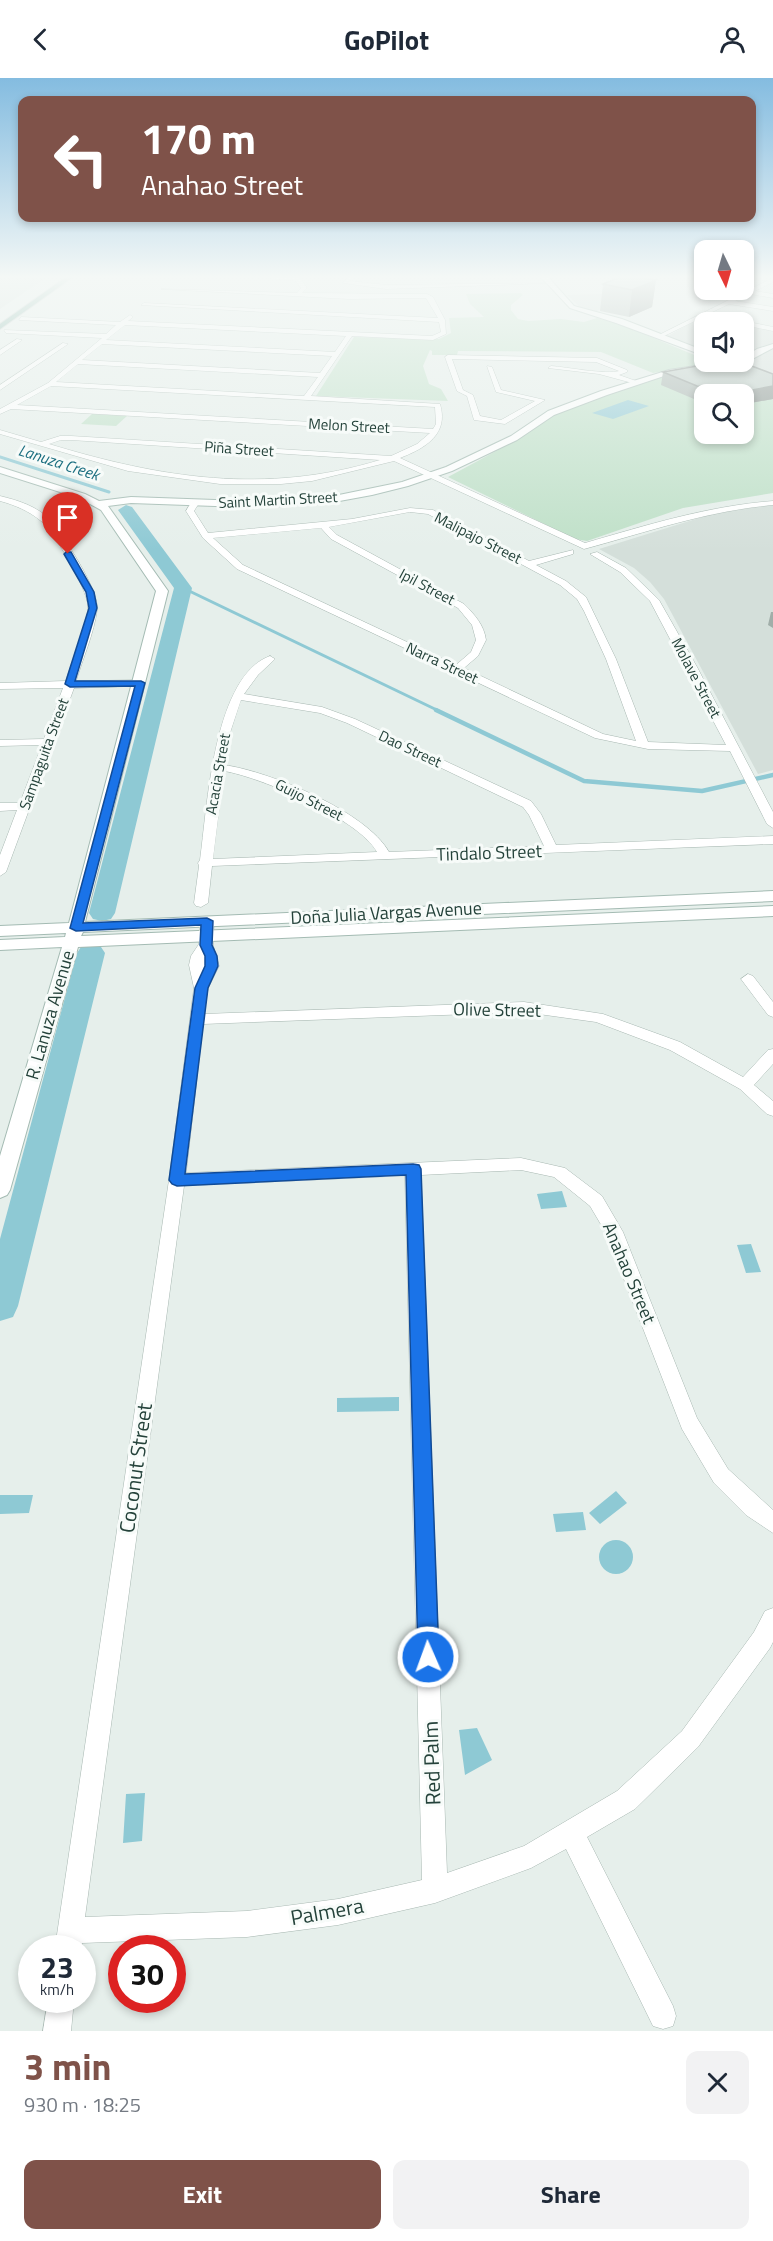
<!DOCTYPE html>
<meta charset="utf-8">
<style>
:root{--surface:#fff;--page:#f2f2f3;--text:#1f2937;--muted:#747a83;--accent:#7f5249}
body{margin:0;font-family:"Titillium Web",sans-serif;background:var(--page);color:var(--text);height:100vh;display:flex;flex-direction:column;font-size:22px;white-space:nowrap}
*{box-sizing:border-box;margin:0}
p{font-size:20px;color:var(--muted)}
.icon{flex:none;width:33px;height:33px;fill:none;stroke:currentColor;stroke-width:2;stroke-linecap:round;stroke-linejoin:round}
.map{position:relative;height:1953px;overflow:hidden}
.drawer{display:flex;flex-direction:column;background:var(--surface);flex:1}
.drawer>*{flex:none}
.hud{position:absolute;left:18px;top:18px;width:738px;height:126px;border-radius:12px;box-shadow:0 3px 9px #0003;background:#7f5249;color:#fff;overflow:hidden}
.needle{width:39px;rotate:175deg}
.controls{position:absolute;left:694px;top:162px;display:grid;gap:12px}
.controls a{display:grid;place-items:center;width:60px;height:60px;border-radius:12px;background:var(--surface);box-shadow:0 3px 9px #0003;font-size:30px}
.speed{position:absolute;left:18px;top:1857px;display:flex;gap:12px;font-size:30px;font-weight:700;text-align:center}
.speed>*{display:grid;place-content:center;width:78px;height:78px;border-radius:50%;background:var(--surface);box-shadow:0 3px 9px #0003;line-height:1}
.speed small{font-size:15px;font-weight:400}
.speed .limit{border:9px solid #d22;background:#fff;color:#111}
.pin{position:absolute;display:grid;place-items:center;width:51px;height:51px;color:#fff;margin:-62px -26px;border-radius:50% 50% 50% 0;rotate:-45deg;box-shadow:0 0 6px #0007}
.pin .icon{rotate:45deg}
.me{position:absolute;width:66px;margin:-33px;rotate:358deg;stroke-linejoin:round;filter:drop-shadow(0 0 4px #0008)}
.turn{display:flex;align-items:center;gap:21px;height:126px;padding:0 24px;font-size:27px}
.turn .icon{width:78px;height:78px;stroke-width:2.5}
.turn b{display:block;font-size:42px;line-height:51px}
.round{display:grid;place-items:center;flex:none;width:63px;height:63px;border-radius:12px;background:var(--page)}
.overview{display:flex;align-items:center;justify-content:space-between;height:102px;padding:0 24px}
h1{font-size:36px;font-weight:700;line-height:45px;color:var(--accent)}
.button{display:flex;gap:12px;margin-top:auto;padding:12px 24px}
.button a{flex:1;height:69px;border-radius:12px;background:var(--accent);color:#fff;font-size:24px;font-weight:700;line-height:69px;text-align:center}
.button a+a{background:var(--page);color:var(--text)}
header{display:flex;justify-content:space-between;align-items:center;height:78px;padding:0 24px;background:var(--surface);font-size:27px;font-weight:700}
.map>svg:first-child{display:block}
</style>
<header><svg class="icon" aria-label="back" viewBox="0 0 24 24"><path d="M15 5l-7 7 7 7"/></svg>GoPilot<svg class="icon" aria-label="person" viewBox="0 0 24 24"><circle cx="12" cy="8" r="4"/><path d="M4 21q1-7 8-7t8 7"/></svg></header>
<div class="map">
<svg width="773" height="1953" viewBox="0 0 773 1953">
<rect width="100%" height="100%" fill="#e6efeb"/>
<path fill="#d4dfda" d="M0,199H47L0,231Z
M632,215L620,223L594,234L581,230L567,217Z
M701,239L733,244H705V272L668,258Z
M744,246L773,252V302L733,284H744Z
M773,426V692L758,696L664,521L650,504L634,490L599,471L712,436Z"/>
<path fill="#bfe0c8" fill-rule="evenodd" d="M521,215L523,217L511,227V232L518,241L528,243L561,241L584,244L597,240L620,246L711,284V286L653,295L601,274L458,273L457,277H432V273L430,272L423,288L429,306L441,311L448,323L316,318L354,259L439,261L451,255L449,240L484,239L470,226L466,216Z
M673,296L773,311V415L683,430L587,463L575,461L448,399L522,359L551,338L638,306ZM705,316H744V356H705Z
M92,336L127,338L116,348L81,346Z"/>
<path fill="#8ec9d4" d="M628,322L649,328L613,341L592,335Z
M562,1113L567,1129L541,1131L537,1116Z
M751,1166L761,1194L746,1195L737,1167Z
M399,1319V1333L337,1334V1320Z
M616,1413L627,1425L600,1446L589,1435Z
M0,1417H33L29,1435L0,1436Z
M583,1434L586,1452L556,1454L553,1436Z
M599 1479a17 17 0 1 1 34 0a17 17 0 1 1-34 0Z
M477,1650L492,1682L465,1697L459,1652Z
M145,1715L142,1763L123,1765L126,1716Z"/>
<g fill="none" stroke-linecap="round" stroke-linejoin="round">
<path stroke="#8ec9d4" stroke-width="3" d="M0,379L109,414
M183,510L439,633"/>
<path stroke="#8ec9d4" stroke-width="4.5" d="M436,632L584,703L702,713L773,697"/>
<path fill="#8ec9d4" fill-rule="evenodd" d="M126,427L132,429L192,510L115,835L111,841L102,843L93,841L89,835L174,510L118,432Z
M91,866L101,869L105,875L18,1228L13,1239L0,1243V1161L77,875L81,869Z"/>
<g stroke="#a8b8b2" stroke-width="1">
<path id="street" d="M257,199L300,200L307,210L302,215L427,216L433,219L445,242L446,256L433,262L352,258L311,318L440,326C449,356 426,370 400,380L585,465C647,447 708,428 773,423V427C707,433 647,454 584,471L394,383L312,403L281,406H220L128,393L0,356V352L41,364L60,358H71L391,378L417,366L430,355L11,331L0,336V331L48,305L102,260L6,255L4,252L106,256L116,247L19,242L21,239L120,244L130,237L133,239L128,243L432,258L441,254L439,244L141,227L144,225L438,240L426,220L349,221L161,211L297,215L301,210L296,203ZM125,247L346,258L335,274L106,262ZM102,266L332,278L320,295L82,282ZM78,286L318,299L304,318L56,304ZM51,308L435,329L436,346L433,351L17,327ZM61,362H71L380,382C265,417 161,400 49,366Z
M348,199H355L350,203L386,207L552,205L386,211L343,205Z
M773,200V204L755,213L773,216V220L750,216L735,223L773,229V233L729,226L706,237L741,244L701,240L662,259L657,258Z
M744,243L773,249V253L744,247L741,244Z
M17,261L22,262L0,277V272Z
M63,265L68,266L0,312V307Z
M448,277L597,280L627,292V294L619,297L639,304L636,306L599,296L548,290L551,288C566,289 607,297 619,293L596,284L452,281L463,312L473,317L480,338L501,342L535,323L496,314L487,288L492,289L501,312L545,322L505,346L474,342L467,318L457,313L445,279Z
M0,418C17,422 37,428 50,442C63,457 100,513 97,532C94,555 83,580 76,603L140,602L145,605L140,608L74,610L6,794L0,798V777L17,732L0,733V725H20L42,667L0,668V662L44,661L63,610L0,611V605L66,603C70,588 89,541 88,528C87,510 55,455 41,443C29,433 15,427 0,423Z
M192,423L199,425L194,433L208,455L352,441L410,430L433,432L529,483L573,472V476L536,487L566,503L586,519L616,581L648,664L726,667L650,523L620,494L590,476L597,474L626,490L659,522L697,589L773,734V750L767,746L730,673L648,671L595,660L237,491L203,460L186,433ZM410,434L428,436L560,507L577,521L584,533L606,581L636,663L603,656L464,590L478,578L486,562C484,547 475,537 464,526L337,457L329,449ZM321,450L331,461L458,530L472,547L476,562L471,574L456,587L243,487L213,460Z
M270,578L275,581L258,597L244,616L322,629L355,641L531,723L541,736L556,767L773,758V766L212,788L208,825L201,829L196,828L194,825L199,788L198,785L200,782C207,732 213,598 270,578ZM241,622L320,635L347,645L523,729L529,737L544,768L389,774C367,734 269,693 224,687L228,661ZM224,693C261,699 359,741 377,774L213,781Z
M207,839L214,843L213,867L219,888L208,910L204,936L524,924L603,936L680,964L743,999L768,972L773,971V986L754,1007L773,1023V1038L767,1036L740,1011L670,972L596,944L524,934L203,946L186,1095L521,1080L565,1090L602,1118L623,1154L697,1340L728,1391L773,1432V1455L746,1437L714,1405L682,1351L606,1155L590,1128L554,1099L521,1092L421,1097L447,1795L524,1768L617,1713L682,1653L754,1554L765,1533L773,1530V1564L770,1570L698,1669L635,1731L587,1759L673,1928L676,1938L673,1948L663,1951L653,1948L566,1771L531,1790L435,1825L338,1847L247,1859L82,1865L81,1870H55L169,1102L194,910L189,887L191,878L199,866L200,843ZM405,1098L422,1802L338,1821L247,1833L85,1839L184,1108Z
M748,896L753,898L773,924V939L768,937L741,901Z
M48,1922H74L71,1953H43Z"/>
</g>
<g stroke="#a4bbb3" stroke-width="2">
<path id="secondary" d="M541,199H548L574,228L622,241L705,273V278L616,245L570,230Z
M773,266V270L741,287L721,292L720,290L723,288L670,296L607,317L554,337L517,362L452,393L408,408L372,417L334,424L285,428L243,429L131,425L108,428L168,513L85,844L773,813V823L83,854L81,858L773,828V838L78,869L10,1112L7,1117L0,1120V1078L62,869L0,872V862L65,859L66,855L0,858V848L69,845L156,513L101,432L79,420L0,395V389L85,416L99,423L131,419L243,423L334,418L402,404L446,389L511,358L548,333L601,313L669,292L721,284H744V279L757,271Z"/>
</g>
<g stroke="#c2cac8" stroke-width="2">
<path id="primary" d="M66,199H73L0,251V246Z"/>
</g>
<use href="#street" fill="#fff" fill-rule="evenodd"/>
<use href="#secondary" fill="#fff" fill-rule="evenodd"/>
<use href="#primary" fill="#6aa596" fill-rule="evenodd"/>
</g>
<path fill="#a1aea9" d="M656,202L652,229L629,239L600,233L603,206Z
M663,294L773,296V321L745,326H744V316H705V322L694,321L661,307Z
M771,534H773V550L768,547Z"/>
<path fill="#838d89" d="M656,202L652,229L629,239L632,212Z
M773,308V321L745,326L747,313Z"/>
<path fill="#bbcac4" stroke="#838d89" stroke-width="1.5" d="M620,199H636L656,202L632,212L603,206Z
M715,284H741L773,296V308L747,313L697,308L663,294L714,285Z"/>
<linearGradient id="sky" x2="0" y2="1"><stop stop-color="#84bce0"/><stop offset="0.42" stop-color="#f4f8f6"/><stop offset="1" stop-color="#f4f8f6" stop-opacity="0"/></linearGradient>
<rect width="773" height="473" fill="url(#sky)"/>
<path fill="#1a73e8" stroke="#114b97" stroke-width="1.5" d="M66,474H71L94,514L97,530L75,603H141L145,605L83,845L207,840L213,843L212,867L217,878L218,888L208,910L185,1096L413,1086L419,1087L421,1091L439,1579L436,1586L428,1589L421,1586L418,1579L406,1097L177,1108L172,1106L169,1102L195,910L205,888V878L200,867L201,847L76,853L70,850L135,608L70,609L65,606L89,530L86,514L64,476Z"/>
<g text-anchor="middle" stroke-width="6" stroke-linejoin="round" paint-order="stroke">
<g font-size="15" fill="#24423a" stroke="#f7fbf9">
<text transform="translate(349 348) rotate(3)" y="5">Melon Street</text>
<text transform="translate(239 371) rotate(4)" y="5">Piña Street</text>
<text transform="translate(278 422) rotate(-3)" y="5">Saint Martin Street</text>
<text transform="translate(478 460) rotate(27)" y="5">Malipajo Street</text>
<text transform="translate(427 509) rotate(28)" y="5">Ipil Street</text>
<text transform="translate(442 585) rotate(25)" y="5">Narra Street</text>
<text transform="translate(696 600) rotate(62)" y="5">Molave Street</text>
<text transform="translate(410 671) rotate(25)" y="5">Dao Street</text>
<text transform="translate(44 676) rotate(-70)" y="5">Sampaguita Street</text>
<text transform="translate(218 696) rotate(-80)" y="5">Acacia Street</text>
<text transform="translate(309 722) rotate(27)" y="5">Guijo Street</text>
</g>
<g font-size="16" font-style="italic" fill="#1c6f80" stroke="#f7fbf9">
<text transform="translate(59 384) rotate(18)" y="6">Lanuza Creek</text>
</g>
<g font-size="18" fill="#24423a" stroke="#f7fbf9">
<text transform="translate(489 775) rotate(-2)" y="6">Tindalo Street</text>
<text transform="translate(386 835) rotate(-3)" y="6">Doña Julia Vargas Avenue</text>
<text transform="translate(497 932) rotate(1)" y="6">Olive Street</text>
<text transform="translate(50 937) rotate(-74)" y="6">R. Lanuza Avenue</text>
<text transform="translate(629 1195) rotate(67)" y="6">Anahao Street</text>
</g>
<g font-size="21" fill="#24423a" stroke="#f7fbf9">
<text transform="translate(136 1390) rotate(-82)" y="7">Coconut Street</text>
<text transform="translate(432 1685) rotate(-92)" y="7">Red Palm</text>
<text transform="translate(327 1834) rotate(-10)" y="7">Palmera</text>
</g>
</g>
</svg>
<div class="controls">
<a><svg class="needle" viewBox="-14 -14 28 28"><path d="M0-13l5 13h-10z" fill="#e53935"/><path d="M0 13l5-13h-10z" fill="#747a83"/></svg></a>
<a><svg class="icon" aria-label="sound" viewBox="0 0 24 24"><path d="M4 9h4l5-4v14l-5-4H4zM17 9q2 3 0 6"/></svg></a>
<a><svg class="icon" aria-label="search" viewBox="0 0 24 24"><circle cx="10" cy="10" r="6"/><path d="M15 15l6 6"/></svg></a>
</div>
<div class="speed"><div>23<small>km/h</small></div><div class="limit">30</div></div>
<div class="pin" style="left:68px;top:476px;background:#d93025"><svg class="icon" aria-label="arrive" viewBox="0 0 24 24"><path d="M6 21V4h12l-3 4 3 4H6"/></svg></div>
<svg class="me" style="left:428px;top:1579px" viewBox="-20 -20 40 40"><circle r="17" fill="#1a73e8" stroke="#fff" stroke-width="3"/><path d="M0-11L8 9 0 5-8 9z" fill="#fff"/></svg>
<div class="hud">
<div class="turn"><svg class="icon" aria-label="left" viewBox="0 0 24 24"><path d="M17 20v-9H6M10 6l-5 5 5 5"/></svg><div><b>170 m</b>Anahao Street</div></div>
</div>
</div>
<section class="drawer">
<div class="overview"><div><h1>3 min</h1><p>930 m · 18:25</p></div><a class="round"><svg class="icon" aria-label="close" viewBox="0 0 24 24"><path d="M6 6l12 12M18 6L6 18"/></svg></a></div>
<div class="button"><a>Exit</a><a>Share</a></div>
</section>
